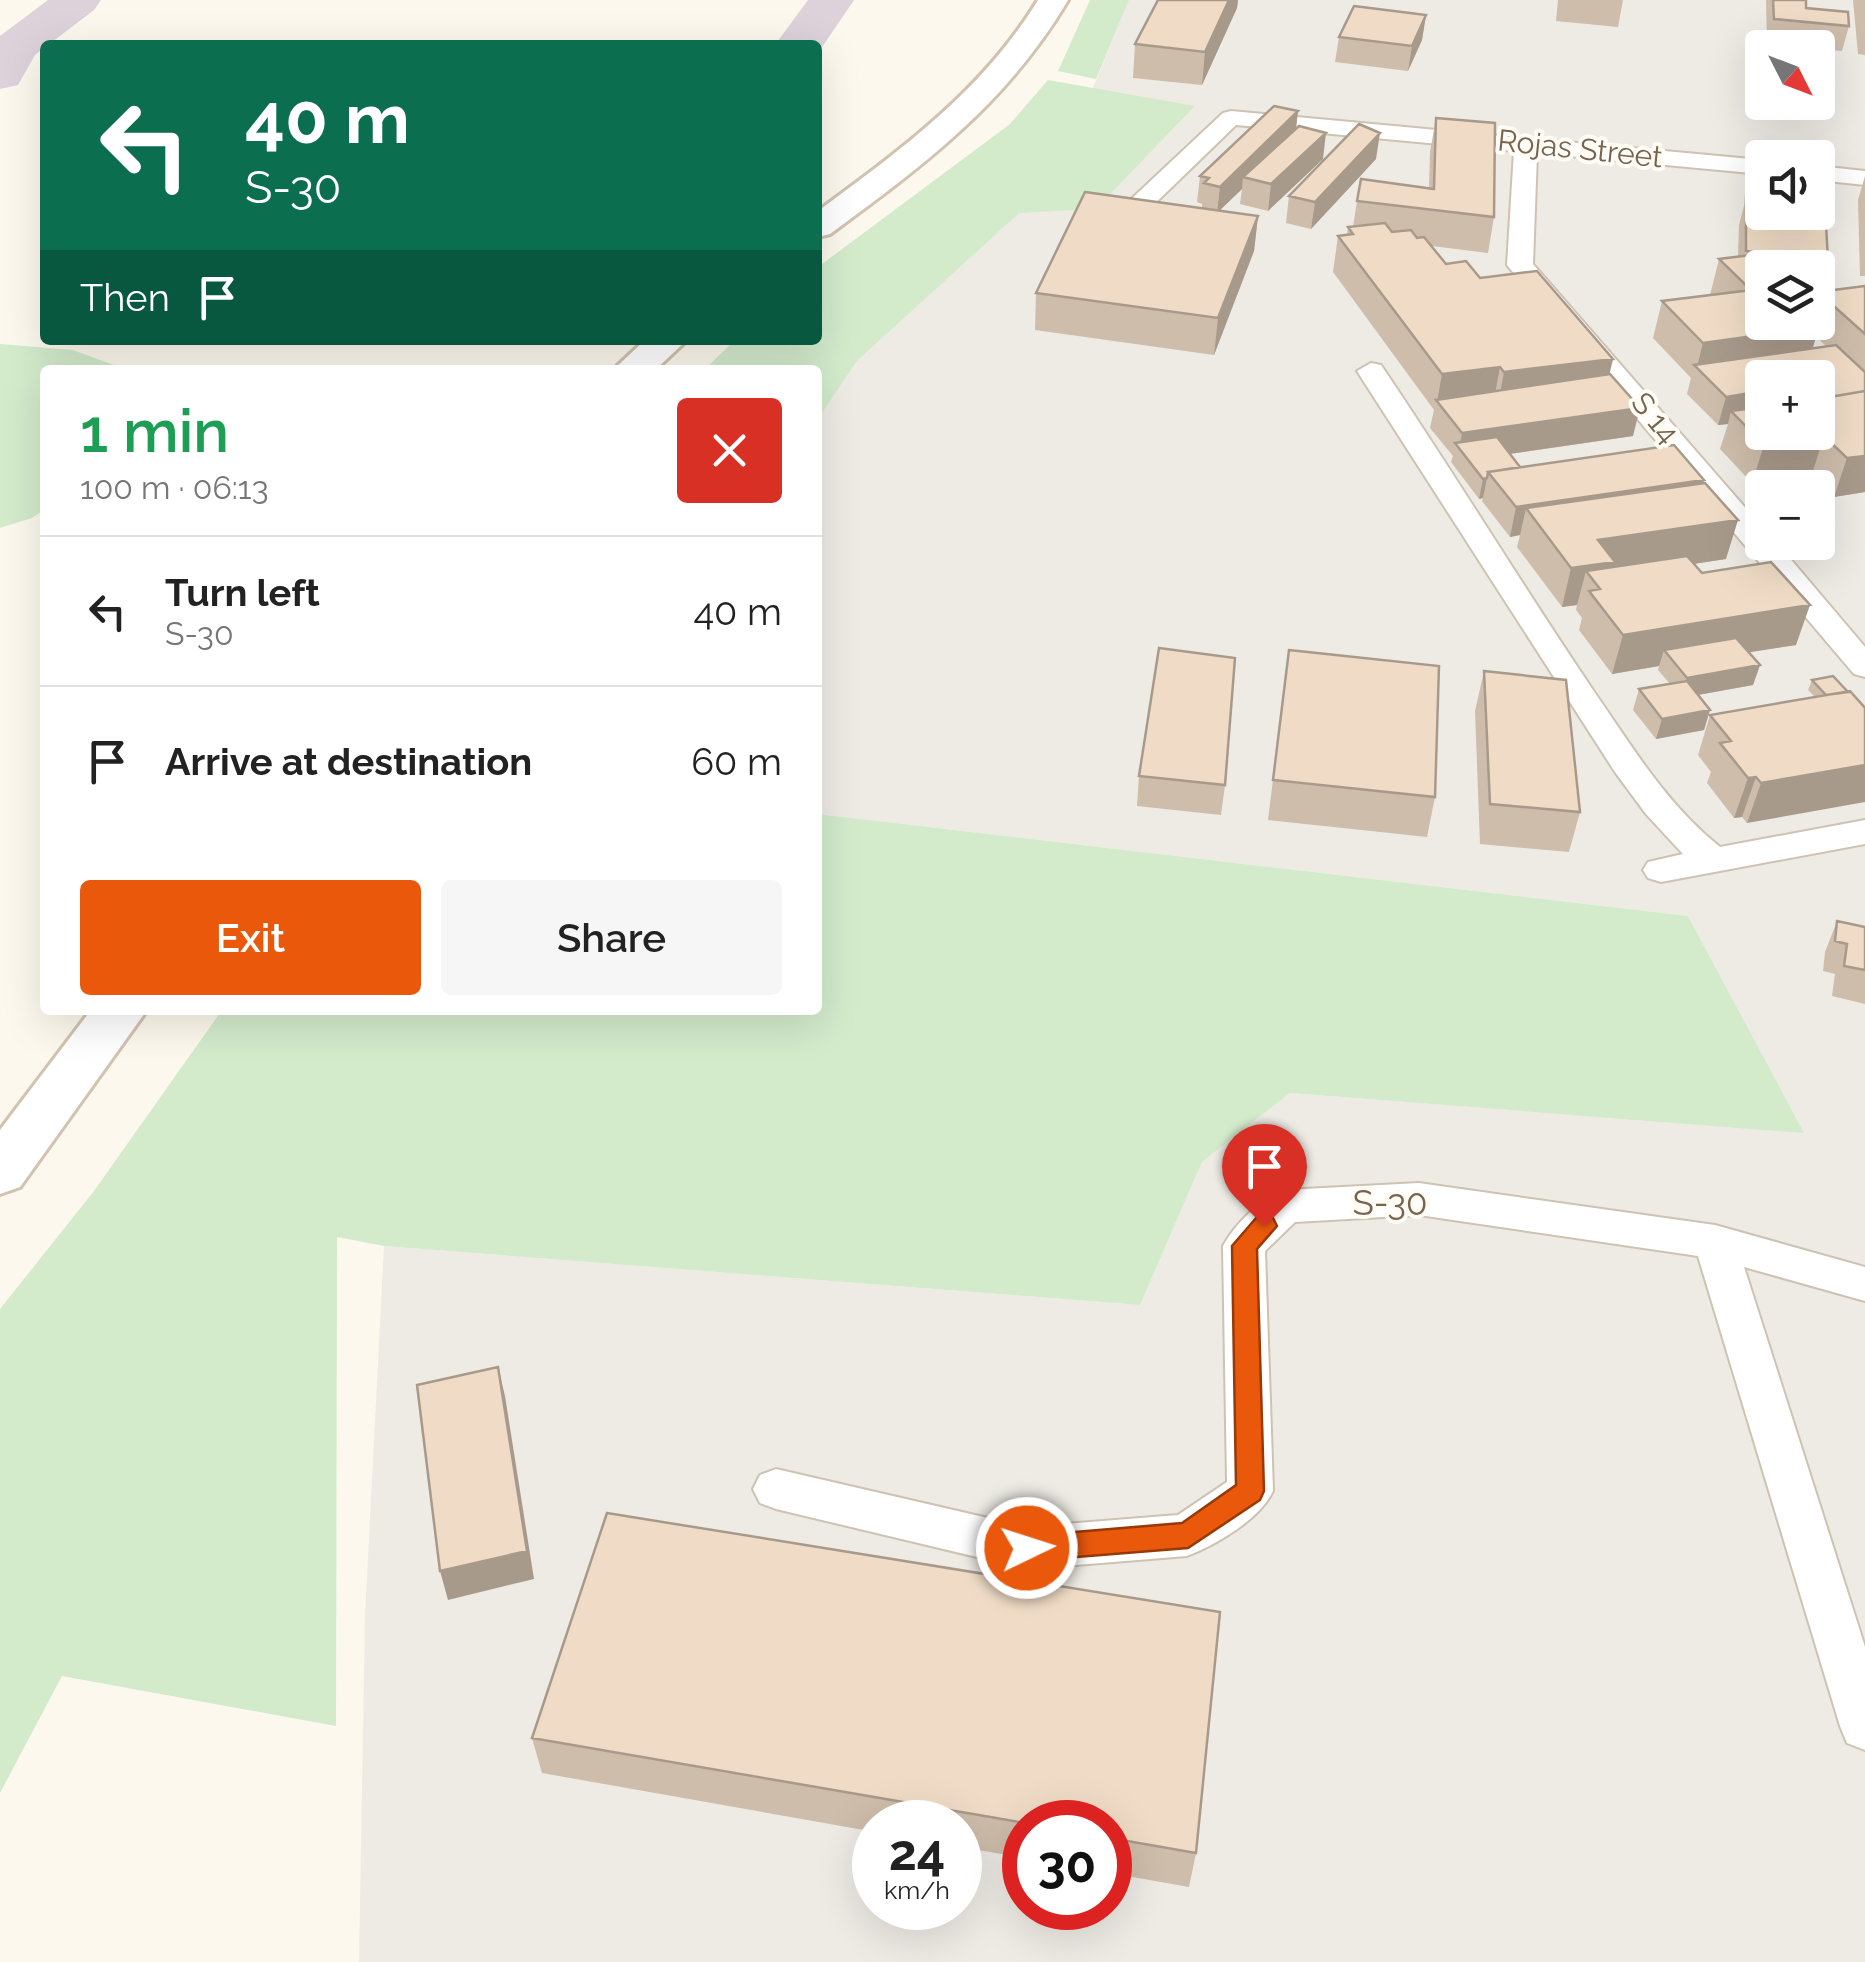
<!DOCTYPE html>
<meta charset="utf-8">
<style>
:root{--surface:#fff;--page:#f6f6f6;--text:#222;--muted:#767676;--line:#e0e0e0;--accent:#ea580c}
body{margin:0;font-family:Raleway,sans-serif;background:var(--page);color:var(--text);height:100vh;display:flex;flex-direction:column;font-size:38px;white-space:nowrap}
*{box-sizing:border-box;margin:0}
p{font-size:32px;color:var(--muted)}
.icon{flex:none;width:55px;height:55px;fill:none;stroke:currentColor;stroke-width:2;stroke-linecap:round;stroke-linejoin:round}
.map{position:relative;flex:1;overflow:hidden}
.sheet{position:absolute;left:40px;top:365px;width:782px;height:650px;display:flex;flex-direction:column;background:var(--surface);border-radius:10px;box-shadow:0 10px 40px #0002}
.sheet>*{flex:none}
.hud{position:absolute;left:40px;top:40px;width:782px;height:305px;border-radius:10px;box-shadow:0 10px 40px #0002;background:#0b6e4f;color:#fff;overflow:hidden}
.needle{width:65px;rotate:132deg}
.tools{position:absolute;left:1745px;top:30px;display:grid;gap:20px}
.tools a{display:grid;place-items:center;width:90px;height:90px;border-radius:10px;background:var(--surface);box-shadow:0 10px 40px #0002;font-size:50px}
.speed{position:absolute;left:852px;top:1800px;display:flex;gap:20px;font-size:50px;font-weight:700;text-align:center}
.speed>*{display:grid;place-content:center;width:130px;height:130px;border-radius:50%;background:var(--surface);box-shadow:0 10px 40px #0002;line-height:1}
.speed small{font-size:25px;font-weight:400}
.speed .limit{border:15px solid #d22;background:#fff;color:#111}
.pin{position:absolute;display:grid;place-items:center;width:85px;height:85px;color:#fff;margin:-102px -42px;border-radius:50% 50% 50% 0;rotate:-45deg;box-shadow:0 0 10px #0007}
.pin .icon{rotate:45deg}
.me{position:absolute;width:110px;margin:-55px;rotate:86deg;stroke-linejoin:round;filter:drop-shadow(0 0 8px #0008)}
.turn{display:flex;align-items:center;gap:35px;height:210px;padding:0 40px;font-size:45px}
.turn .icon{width:130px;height:130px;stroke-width:2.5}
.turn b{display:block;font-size:70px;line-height:85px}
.then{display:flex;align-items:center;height:95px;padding:0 40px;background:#0003;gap:20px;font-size:38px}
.round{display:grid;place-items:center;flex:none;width:105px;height:105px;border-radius:10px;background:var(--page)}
.headline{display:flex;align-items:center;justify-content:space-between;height:170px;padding:0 40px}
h1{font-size:60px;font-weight:600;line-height:75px;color:#1e9e55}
.primary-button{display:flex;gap:20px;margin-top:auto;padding:20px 40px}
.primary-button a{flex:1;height:115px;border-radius:10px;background:var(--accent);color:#fff;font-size:40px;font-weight:600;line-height:115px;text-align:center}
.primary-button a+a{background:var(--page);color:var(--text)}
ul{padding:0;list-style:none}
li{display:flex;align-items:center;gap:30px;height:150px;padding:0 40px;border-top:2px solid var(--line)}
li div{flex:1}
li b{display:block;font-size:38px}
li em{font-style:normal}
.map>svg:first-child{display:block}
</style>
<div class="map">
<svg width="1865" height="1962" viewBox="0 0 1865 1962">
<rect width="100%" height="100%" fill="#fcf8ed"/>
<path fill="#eeebe5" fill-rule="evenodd" d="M1129,0H1865V1962H359L365,1616L384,1246L1140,1305L1202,1162L1290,1093L1803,1132L1688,916L818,814V419L857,361L1019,212L1096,209L1194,107L1092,90ZM1762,48H1818V102H1762ZM1762,158H1818V212H1762ZM1762,268H1818V322H1762ZM1762,378H1818V432H1762ZM1762,488H1818V542H1762ZM875,1822H960V1908H875ZM1025,1822H1110V1908H1025Z"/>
<path fill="#d3eacb" d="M1090,0H1129L1096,79L1058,71Z
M1048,80L1195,106L1096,209L1019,213L857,361L818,419V370H704L735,340H818V267L1010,124Z
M0,344L73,350L127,370H45V509L32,518L0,528Z
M818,814L1688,916L1804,1133L1290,1093L1202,1162L1140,1305L384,1246L337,1237L336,1726L62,1676L0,1793V1309L94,1191L222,1010H818Z"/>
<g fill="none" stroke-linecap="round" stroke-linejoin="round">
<path fill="#ddd1da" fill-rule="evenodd" d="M48,0H101L94,10L35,55L18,85L0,89V36Z
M808,0H854L818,53V45H775Z"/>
<g stroke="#cec2b2" stroke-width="4">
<path id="minor" d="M1231,111L1762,160V174L1537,153L1533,264L1762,527V542H1776L1865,647V677L1854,674L1507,265L1514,151L1236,125L1144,214H1126L1123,209L1126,204L1223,113Z
M1818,166L1865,171V185L1818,180Z
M1371,363L1381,365C1454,473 1522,585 1595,693C1633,748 1667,805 1720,847L1865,820V844L1661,882L1648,878L1643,870L1648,862L1683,854L1646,814L1615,772L1357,371Z
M1419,1183L1715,1225L1865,1267V1301L1744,1267L1865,1647V1750L1847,1743L1840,1726L1698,1256L1419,1215L1295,1222L1265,1251L1273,1491C1260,1519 1216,1545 1187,1556L1027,1569L776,1509L760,1503L753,1489L760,1475L776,1469L1027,1527L1178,1515L1227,1482L1223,1246C1235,1224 1261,1198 1285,1190Z"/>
</g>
<g stroke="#d1c3b0" stroke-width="6">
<path id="secondary" d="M1038,0H1068C1007,103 925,164 830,234L818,237V211C902,149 983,90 1038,0Z
M645,340H687L655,370H613Z
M91,1010H147L20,1187L0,1194V1130Z"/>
</g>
<use href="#minor" fill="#fff" fill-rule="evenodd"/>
<use href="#secondary" fill="#fff" fill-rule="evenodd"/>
</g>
<path fill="#cebdaa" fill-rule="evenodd" d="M1158,0H1238L1237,8L1202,85L1133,78L1135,44Z
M1558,0H1623L1618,27L1556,21Z
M1766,0H1806V8L1849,26L1842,51L1818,49V48L1767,44Z
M1853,0H1865V55L1858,54Z
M1426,15L1422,40L1408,71L1335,62L1339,37Z
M1298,111L1296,129L1323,159L1268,211L1240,204L1242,189L1220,210L1258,216L1254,251L1214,355L1035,330L1036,293L1202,208V204L1197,202L1200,176Z
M1436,118L1494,217L1488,253L1432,246L1446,264L1480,278L1613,359L1609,375L1633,436L1510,454L1520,467L1703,483L1726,559L1694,564L1702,573L1796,645L1748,652L1760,665L1753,685L1698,695L1710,710L1704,730L1656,739L1633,710L1639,689L1670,684L1658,670L1659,666L1612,674L1579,630L1582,618L1576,610L1577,605L1562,607L1517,547L1520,535L1510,537L1482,501L1483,498L1479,499L1451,462L1453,456L1430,428L1434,410L1333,272L1338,236L1347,235L1348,227H1353L1357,201L1429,188L1430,152Z
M1376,159L1311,229L1286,223L1289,196Z
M1865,176V276H1860L1858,200Z
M1746,198L1828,260L1820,287H1818V268H1762V322H1818V292L1865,286V492L1834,497L1812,474L1752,483L1720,449L1728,424L1718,425L1687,394L1691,378L1653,338L1662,301L1710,295L1719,259L1738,257L1739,225ZM1816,337L1826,346L1812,348ZM1762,378H1818L1762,432Z
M1484,671L1580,812L1569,852L1480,844L1475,711Z
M1812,680L1848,692L1747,823L1742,817L1734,818L1707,783L1711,772L1698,755L1710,715L1815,697L1808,690Z
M1284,690L1435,797L1427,837L1268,820Z
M1139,776L1225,785L1221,815L1137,806Z
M1837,921L1865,927V1004L1832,996L1835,974L1823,971L1825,952Z
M607,1513L1220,1612L1196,1853L1189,1887L1110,1873V1822H1025V1858L960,1847V1822H875V1832L542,1773L532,1738Z"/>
<path fill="#a89a8b" d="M1229,0H1238L1237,8L1202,85L1205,52Z
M1426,15L1422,40L1408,71L1412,46Z
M1298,111L1295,137L1243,177L1242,189L1217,213L1220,187Z
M1326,133L1323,159L1268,211L1271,184Z
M1380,133L1376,159L1311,229L1315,202Z
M1258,216L1254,251L1214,355L1218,318Z
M1819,327L1808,364L1697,367L1703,343Z
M1613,359L1604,396L1497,410L1504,372Z
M1500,367L1493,405L1437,402L1442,374Z
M1762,391V419L1731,411L1728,424L1718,425L1726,397Z
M1640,408L1633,436L1468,460L1459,449L1462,433Z
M1824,436L1812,474L1752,483L1764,445Z
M1865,456V492L1834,497L1847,458Z
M1487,478L1483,498L1479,499L1483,479Z
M1704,480L1696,509L1526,508L1520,535L1510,537L1516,507Z
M1738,520L1726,559L1612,576L1600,589L1586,571L1577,605L1562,607L1571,568L1598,540Z
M1810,605L1796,645L1675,664L1664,650L1659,666L1612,674L1623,635Z
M1760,665L1753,685L1681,698L1687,678Z
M1710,710L1704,730L1656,739L1662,719Z
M1865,765V802L1747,823L1761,783Z
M1756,777L1742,817L1734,818L1748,778Z
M498,1367L505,1396L534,1579L448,1600L440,1571Z"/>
<path fill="#f0dcc6" stroke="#a89a8b" stroke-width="2.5" d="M1158,0H1229L1205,52L1135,44Z
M1773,0H1806V8L1848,12L1849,26L1774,19Z
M1354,6L1426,15L1412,46L1339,37Z
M1274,106L1298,111L1220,187L1204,183L1209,178L1200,176Z
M1436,118L1495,123L1494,217L1357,201L1361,179L1434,189Z
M1359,124L1380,133L1315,202L1289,196Z
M1299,126L1326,133L1271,184L1243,177Z
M1085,192L1258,216L1218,318L1036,293Z
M1746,198L1762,200V212H1818V206L1825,207L1828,260L1746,251Z
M1385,223L1392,232L1411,230L1417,238L1424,237L1446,264L1466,261L1480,278L1537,271L1613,359L1504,372L1500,367L1442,374L1338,236L1353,234L1348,227Z
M1759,254L1773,268H1762V322H1814L1819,327L1703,343L1662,301L1751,290L1719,259Z
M1865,286V334L1818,292Z
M1836,345L1865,372V391L1818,399V378H1762V391L1726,397L1694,365Z
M1610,374L1640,408L1462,433L1436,400Z
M1865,391V456L1847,458L1824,436L1764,445L1731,411L1762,407V432H1818V399Z
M1497,437L1520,467L1488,472L1487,478L1483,479L1455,443Z
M1674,445L1704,480L1516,507L1488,472Z
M1705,483L1738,520L1598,540L1615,562L1571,568L1526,508Z
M1687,556L1702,573L1771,562L1810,605L1623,635L1589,591L1600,589L1586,571Z
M1736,638L1760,665L1687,678L1664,650Z
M1159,648L1235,658L1225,785L1139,776Z
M1289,650L1439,666L1435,797L1273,780Z
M1484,671L1566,680L1580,812L1490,804Z
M1833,676L1848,692L1826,695L1812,680Z
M1687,681L1710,710L1662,719L1639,689Z
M1850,691L1865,708V765L1761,783L1756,777L1748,778L1720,743L1731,741L1710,715Z
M1837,921L1865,927V970L1844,966L1847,944L1835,941Z
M498,1367L527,1551L440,1571L417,1385Z
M607,1513L1220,1612L1196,1853L1110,1838V1822L1025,1823L532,1738Z"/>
<path fill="#ea580c" stroke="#983908" stroke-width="2.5" d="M1264,1216L1273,1218L1277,1226L1257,1249L1264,1491L1260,1500L1188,1548L1027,1561L1017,1557L1012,1548L1017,1539L1027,1536L1182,1523L1236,1485L1232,1246L1256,1218Z"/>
<g text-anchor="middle" stroke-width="8" stroke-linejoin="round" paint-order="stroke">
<g font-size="30" fill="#77634f" stroke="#fefcf4">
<text transform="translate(1580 149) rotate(6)" y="10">Rojas Street</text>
<text transform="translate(1655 418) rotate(50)" y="10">S 14</text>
</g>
<g font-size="35" fill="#77634f" stroke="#fefcf4">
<text x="1390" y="1215">S-30</text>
</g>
</g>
</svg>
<div class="tools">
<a><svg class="needle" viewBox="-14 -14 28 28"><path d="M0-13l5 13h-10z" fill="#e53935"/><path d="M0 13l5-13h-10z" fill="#767676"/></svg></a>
<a><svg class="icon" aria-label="sound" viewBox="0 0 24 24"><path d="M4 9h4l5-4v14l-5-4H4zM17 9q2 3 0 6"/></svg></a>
<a><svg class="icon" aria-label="layers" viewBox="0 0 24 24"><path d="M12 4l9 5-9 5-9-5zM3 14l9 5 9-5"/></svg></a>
<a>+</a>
<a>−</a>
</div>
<div class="speed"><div>24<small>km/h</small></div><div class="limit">30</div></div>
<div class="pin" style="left:1264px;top:1226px;background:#d93025"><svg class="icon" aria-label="arrive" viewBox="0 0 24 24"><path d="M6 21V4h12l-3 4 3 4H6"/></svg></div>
<svg class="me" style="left:1027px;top:1548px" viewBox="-20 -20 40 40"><circle r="17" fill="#ea580c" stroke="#fff" stroke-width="3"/><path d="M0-11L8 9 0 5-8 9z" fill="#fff"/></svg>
<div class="hud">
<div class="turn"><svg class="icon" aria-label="left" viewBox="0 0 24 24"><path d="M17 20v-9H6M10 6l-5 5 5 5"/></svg><div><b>40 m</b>S-30</div></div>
<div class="then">Then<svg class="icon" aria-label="arrive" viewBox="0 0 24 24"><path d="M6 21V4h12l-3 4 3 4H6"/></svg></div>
</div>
<section class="sheet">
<div class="headline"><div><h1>1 min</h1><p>100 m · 06:13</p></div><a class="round" style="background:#d93025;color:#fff"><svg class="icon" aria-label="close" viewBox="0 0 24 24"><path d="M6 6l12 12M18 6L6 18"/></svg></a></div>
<ul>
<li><svg class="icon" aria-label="left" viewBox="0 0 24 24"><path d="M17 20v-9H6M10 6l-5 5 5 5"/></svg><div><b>Turn left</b><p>S-30</p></div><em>40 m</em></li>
<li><svg class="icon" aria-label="arrive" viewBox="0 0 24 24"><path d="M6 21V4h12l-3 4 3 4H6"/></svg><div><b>Arrive at destination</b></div><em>60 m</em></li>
</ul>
<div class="primary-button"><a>Exit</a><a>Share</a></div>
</section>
</div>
